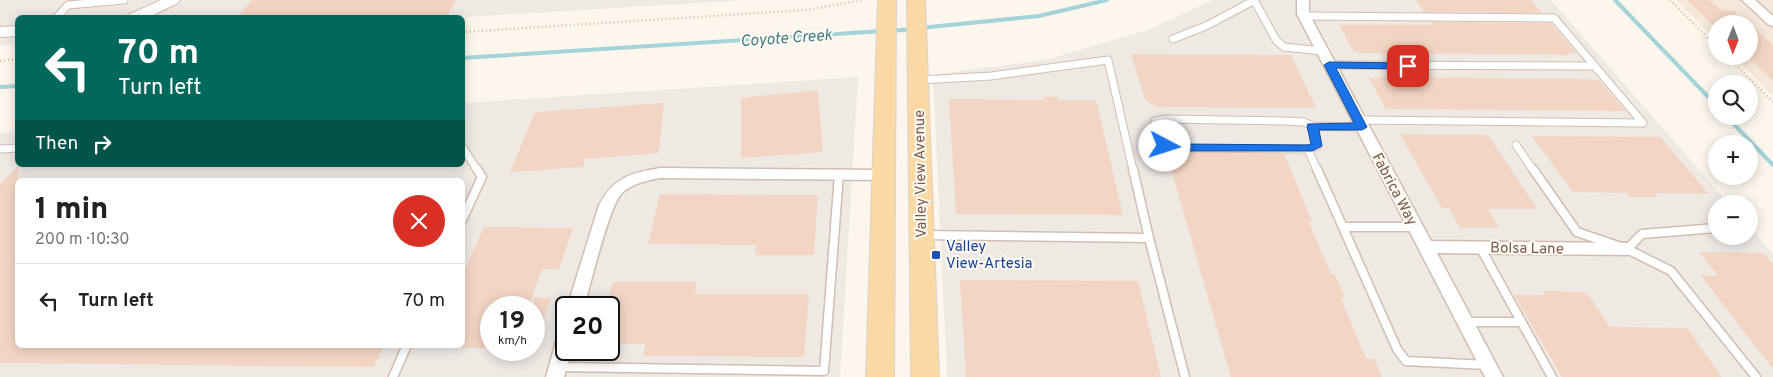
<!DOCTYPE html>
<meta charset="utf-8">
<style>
:root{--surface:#fff;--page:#f6f6f6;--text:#222;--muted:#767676;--line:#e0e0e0}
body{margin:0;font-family:Overpass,sans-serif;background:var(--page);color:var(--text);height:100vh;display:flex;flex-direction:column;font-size:19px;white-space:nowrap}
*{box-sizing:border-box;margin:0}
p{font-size:16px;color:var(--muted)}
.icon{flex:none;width:28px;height:28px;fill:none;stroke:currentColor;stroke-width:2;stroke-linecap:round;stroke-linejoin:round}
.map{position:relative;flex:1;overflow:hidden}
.drawer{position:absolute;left:15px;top:178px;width:450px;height:170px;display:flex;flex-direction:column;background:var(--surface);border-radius:8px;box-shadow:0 2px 12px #0003}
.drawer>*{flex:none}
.hud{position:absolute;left:15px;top:15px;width:450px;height:152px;border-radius:8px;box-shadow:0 2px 12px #0003;background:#00695c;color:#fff;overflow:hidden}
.needle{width:32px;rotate:181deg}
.buttons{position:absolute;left:1708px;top:15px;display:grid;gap:10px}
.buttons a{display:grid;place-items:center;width:50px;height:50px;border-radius:50%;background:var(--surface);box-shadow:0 2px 12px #0003;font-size:25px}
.speed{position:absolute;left:480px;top:296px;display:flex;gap:10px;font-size:25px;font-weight:700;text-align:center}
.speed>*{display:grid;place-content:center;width:65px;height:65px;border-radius:50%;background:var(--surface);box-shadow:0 2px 12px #0003;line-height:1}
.speed small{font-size:12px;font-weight:400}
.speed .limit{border:2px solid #111;border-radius:8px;background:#fff;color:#111}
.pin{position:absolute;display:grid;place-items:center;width:42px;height:42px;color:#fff;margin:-21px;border-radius:10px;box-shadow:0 2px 8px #0006}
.me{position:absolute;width:55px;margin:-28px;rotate:95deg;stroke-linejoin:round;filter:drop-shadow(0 0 4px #0008)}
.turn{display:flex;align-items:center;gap:18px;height:105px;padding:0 20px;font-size:22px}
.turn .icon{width:65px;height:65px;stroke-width:2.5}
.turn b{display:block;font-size:35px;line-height:42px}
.then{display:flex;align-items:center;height:48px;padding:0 20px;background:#0003;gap:10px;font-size:19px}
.round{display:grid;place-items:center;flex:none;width:52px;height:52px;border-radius:26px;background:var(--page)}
.headline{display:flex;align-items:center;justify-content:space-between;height:85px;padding:0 20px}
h1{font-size:30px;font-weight:800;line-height:38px}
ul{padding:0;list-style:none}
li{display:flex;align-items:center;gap:15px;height:75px;padding:0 20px;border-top:1px solid var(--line)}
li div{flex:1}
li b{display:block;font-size:19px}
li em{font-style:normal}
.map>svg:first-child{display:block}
</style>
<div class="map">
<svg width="1773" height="377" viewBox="0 0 1773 377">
<rect width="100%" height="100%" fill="#fdf6ec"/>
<path fill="#f5e8da" d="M1676,0H1773V96L1733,56H1749V24H1716V40Z"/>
<path fill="#efe9e4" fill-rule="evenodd" d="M0,0H746L453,18H18L17,44L0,45Z
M1213,0H1551L1729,204H1716V236H1749V226L1773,254V377H947L933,75L1045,60L1148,30Z
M858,77L840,377H0V133L17,132L18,165H462L463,103ZM18,180H462V345H18ZM491,308H534V350H491ZM566,308H609V350H566Z"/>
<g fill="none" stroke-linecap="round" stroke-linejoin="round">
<path stroke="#a5d3da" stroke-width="4" d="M1615,0L1716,105
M920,28L1039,16L1107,0
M890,31L913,29
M462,58L883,31
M0,87L18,86
M1726,116L1773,165"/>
</g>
<path fill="#f3d5c3" d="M252,0H456L447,16L237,18Z
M1416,0H1531L1542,13L1424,12Z
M1687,0H1709L1723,11H1734L1748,24H1716V28Z
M1431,22L1551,23L1576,53H1567L1569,55L1363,53L1354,52L1339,25H1433Z
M1749,23L1773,45V81L1749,58Z
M1131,54L1291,55L1316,108L1157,107L1145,100Z
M1377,77L1589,79L1590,80H1599L1625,111L1386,109L1369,78L1378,79Z
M818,90L823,152L741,158V98Z
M1044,97H1058L1059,100H1096L1123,215L956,214L949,99L1044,100Z
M664,103L659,153L585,159L583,167L510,172L535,112Z
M1400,134L1488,135L1537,209H1488L1499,228H1460L1449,208H1442Z
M1532,136L1660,137L1709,194L1655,193L1658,197H1630L1627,193L1573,192Z
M1166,152L1284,154L1312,221H1308L1331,274H1335L1345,298H1341L1366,359H1374L1382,377H1231Z
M18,166V345H384L374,367L0,363V184Z
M660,194L818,195L814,255H755L756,245L648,244Z
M484,227L573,228L559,269H542L528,308H491V348H462V277Z
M1699,252L1763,253L1773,264V369L1700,275L1718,276Z
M960,280L1138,281L1161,377H966Z
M613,282H697L695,294H809L804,357L643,356L646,344H609V308H606Z
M1542,291L1584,292L1589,296L1610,327L1687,328L1722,377H1562L1514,295H1545Z
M534,298H551L536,342H534Z"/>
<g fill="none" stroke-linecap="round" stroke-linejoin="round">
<g stroke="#d1beb0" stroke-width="9">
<path id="service-far1" d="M1254,0L1276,40L1284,47L1322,51
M1304,16L1554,18L1643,123L1358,120
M56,18L68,5L124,0
M1173,39L1208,25L1255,0
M1329,65L1595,66
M920,80L991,76L1108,60L1133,170
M1516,145L1533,170
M462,146L477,170
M0,149L18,148
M1308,149L1176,148C1160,145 1153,138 1155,121L1165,119L1285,121L1304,122L1312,126
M1317,170L1308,149L1317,146L1312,126L1361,127"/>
</g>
<g stroke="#d1beb0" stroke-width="11">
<path id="service" d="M1317,169L1397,349L1406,361L1487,365
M1533,169L1577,232L1627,249L1671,271L1756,377
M462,220L482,177L477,169
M1343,227H1415
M923,235L1149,238L1133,169
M1149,238L1185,377
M1480,247L1552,377
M1627,249L1642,234L1716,228
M1465,322H1521
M558,367L824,371L839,174
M393,377L407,345"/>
</g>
<g stroke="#d1beb0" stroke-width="3">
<path id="minor" d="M1297,0H1309V14L1431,241L1627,243L1633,245L1635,249L1633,253L1627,255L1437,253L1503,377H1485L1297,14Z
M1742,0H1755L1773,16V26L1769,25Z
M660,168L884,170L889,171L891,175L889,179L884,180L660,178C646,181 632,183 621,194C609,208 590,285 584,308H567L599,205C614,177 631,173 660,168Z
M566,331V350H571L564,377H546L557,338L560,333Z"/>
</g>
<g stroke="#d1beb0" stroke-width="2">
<path id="tertiary" d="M161,0H180L178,3L147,18H126L128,15Z
M18,26V36L0,37V27Z"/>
</g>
<g stroke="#dad1cd" stroke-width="2">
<path id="primary" d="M878,0H896L894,377H866Z
M907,0H925L939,377H911Z"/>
</g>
<path stroke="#d9b8a5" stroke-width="2.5" stroke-dasharray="1 3" stroke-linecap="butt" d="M1670,0L1716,46
M462,32L806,10L864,0
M1727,56L1773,102
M0,61L18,59"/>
<use href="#service-far1" stroke="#fff" stroke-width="7"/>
<use href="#service" stroke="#fff" stroke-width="8"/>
<use href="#minor" fill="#fff" fill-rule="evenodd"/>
<use href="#tertiary" fill="#fff" fill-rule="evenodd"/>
<use href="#primary" fill="#fbd9a5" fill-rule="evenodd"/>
</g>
<path fill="#1a73e8" stroke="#114b97" d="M1329,62L1408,63L1413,66L1408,69L1336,68L1367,127L1362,130H1319L1322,146L1312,151H1176L1161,148L1160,146L1165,142L1176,144L1307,145L1311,144L1307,126L1308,124L1354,123L1324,65Z"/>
<rect fill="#1a4fb4" stroke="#fffaf3" stroke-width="2" x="931" y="250" width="10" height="10" rx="2.5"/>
<g text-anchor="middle" stroke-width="4" stroke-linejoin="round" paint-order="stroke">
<g font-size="15" fill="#7a5c4d" stroke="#fffaf3">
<text transform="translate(920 174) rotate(-91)" y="5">Valley View Avenue</text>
<text transform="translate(1395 189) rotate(62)" y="5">Fabrica Way</text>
<text transform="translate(1527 248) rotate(1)" y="5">Bolsa Lane</text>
</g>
<g font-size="15" fill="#164399" stroke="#fffaf3" text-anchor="start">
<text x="946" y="251">Valley<tspan x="946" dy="17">View-Artesia</tspan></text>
</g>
<g font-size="16" font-style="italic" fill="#437c86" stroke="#fffaf3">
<text transform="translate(786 37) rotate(-4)" y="6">Coyote Creek</text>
</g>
</g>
</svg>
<div class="buttons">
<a><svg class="needle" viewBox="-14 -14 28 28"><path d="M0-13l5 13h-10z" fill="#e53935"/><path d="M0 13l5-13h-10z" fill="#767676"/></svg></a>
<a><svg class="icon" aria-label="search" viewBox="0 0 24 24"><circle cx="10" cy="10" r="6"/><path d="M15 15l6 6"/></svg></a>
<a>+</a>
<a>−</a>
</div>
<div class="speed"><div>19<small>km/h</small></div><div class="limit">20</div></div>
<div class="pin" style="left:1408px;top:66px;background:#d93025"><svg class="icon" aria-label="arrive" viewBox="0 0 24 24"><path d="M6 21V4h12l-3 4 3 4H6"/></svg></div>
<svg class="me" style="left:1165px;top:146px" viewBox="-20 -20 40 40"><circle r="19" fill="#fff"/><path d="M0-13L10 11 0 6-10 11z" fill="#1a73e8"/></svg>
<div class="hud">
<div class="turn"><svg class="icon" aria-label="left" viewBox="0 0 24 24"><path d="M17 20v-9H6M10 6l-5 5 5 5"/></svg><div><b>70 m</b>Turn left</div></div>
<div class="then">Then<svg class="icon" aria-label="right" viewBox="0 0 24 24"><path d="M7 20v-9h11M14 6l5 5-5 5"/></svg></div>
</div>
<section class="drawer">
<div class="headline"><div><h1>1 min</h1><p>200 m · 10:30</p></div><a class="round" style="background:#d93025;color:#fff"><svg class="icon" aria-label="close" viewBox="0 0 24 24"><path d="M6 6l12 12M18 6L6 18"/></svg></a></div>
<ul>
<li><svg class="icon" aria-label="left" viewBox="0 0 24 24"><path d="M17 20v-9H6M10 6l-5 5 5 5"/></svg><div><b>Turn left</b></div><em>70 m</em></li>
</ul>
</section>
</div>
